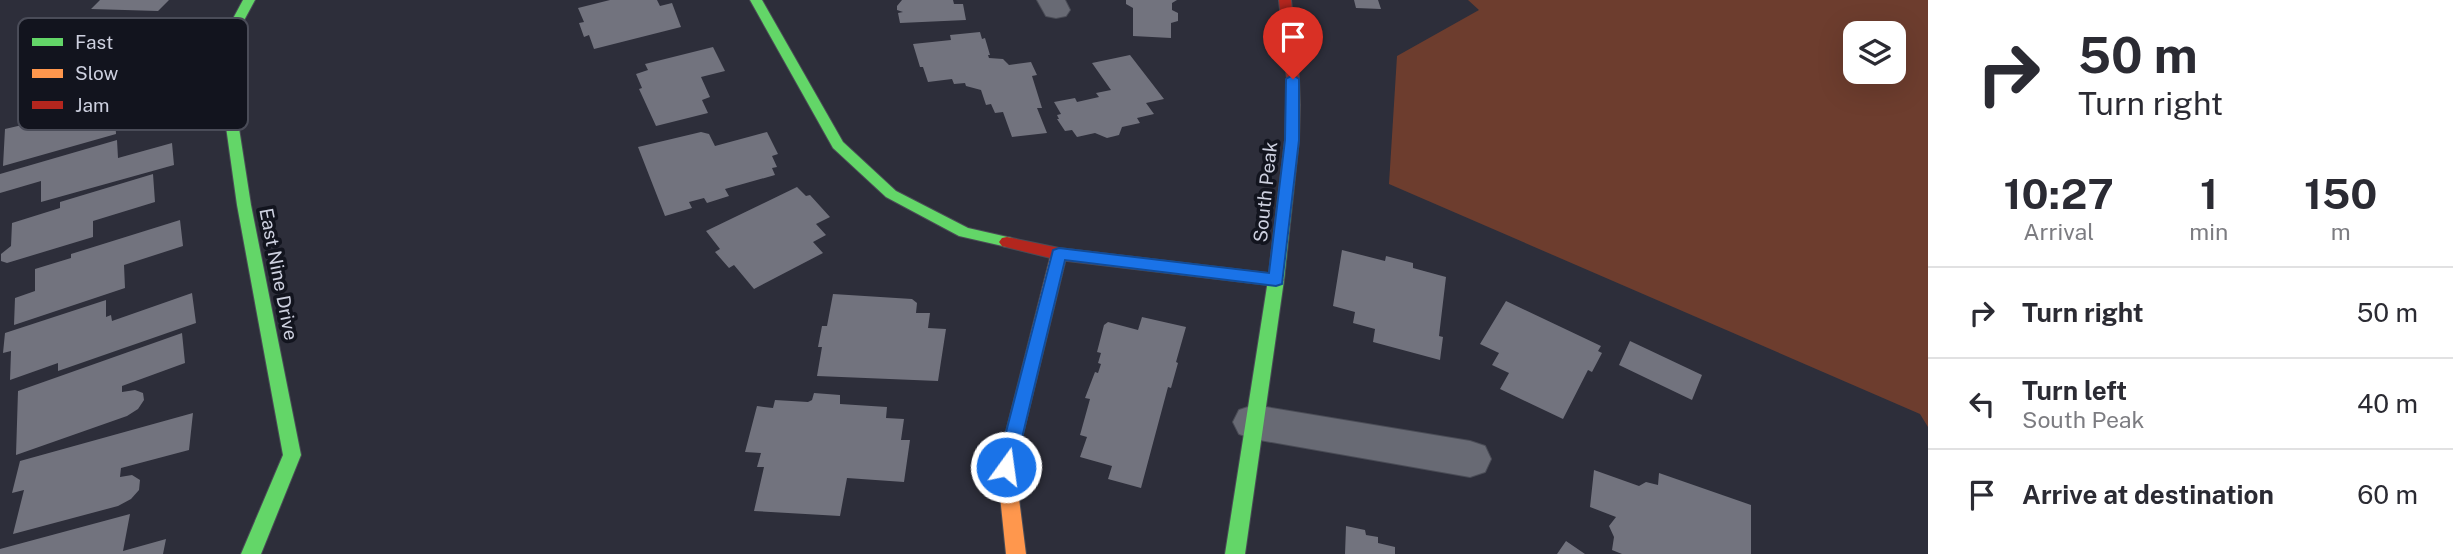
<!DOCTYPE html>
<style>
:root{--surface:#fff;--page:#f2f2f3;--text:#2b2b33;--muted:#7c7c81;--line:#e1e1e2}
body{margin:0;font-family:"Public Sans",sans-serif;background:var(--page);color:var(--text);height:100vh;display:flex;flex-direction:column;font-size:26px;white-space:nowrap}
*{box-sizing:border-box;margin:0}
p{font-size:23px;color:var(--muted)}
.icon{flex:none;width:38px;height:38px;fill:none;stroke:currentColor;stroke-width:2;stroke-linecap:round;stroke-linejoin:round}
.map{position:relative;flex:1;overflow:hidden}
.drawer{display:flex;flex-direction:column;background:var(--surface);width:525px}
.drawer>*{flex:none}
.banner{background:#fff;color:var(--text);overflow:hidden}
.tools{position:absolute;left:1843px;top:21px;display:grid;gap:14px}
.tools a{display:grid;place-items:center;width:63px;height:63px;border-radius:14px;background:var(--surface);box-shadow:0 7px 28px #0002;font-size:35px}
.pin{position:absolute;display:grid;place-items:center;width:60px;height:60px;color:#fff;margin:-72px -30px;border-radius:50% 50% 50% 0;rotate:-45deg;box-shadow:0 0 7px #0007}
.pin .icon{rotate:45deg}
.me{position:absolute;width:77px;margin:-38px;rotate:14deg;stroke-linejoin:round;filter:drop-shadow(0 0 5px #0008)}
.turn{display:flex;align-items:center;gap:24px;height:147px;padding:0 35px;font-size:32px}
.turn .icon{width:91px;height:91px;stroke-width:2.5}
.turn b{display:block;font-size:49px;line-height:60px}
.eta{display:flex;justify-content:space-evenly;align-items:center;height:119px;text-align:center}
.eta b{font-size:42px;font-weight:700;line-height:49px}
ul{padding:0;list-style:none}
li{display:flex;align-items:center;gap:21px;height:91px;padding:0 35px;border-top:2px solid var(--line)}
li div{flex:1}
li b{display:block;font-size:26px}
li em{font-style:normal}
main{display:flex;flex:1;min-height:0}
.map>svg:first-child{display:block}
</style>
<main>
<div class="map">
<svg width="1928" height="554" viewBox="0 0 1928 554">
<rect width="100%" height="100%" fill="#2d2e3a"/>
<path fill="#6d3d2e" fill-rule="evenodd" d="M1468,0H1928V427L1920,414L1389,184L1397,56L1479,10ZM1894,33V72H1855V33Z"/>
<path fill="#72737e" d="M100,0H169L158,11L91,9Z
M610,0H657L660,6L672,3L681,27L594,49L589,35L584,37L579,23L584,22L578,8Z
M902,0H953L954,4H963L966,20L900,23L898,13L903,12L897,10V6Z
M1126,0H1177L1172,3V10L1178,13V21L1171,23V38L1133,36V8L1126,4Z
M1354,0H1378L1381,9L1356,8Z
M65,18L61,23L118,19L111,28L127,26L123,32L168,28L155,49L58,58L61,52L31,55L32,53L24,54L31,44L17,46L27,33L40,31L50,19Z
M980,32L982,39L985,38L990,55H988L989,58L1003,59L1009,65L1031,62L1037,75L1032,76L1042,108H1037L1047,133L1012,137L1003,112L995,113L991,104L986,105L981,90L966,86L965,83L954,84L952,79L928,82L923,67H920L913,44L951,40L950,35Z
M713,47L725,71L701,77L710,97L702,100L708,113L656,126L639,89L642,88L636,74L648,70L645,64Z
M1130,55L1164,99L1146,103L1154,114L1137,118L1140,123L1122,127L1119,135L1107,138L1095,133L1077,137L1072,130L1065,131L1057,119H1059L1057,115L1061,114L1054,102L1075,98L1077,102L1099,97L1096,93L1111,90L1092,63Z
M164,84L166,104L115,117L116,134L3,166L5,129L61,116V111Z
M701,132L709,134L715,146L767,132L778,154L772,156L777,167L772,168L775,175L725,189L729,196L707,203L704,198L689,202L692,208L665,216L638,147Z
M117,140L118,158L172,143L174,165L41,202V181L0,193V174Z
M153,174L155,202L93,221V237L7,263L1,261V254L11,246L12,223L60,208V202Z
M797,187L806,196L810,195L830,217L816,224L826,235L813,242L823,253L754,289L734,265L729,268L715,252L720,249L706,231Z
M180,220L183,246L124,265L125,288L14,325L15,298L35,291V269L71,258V254Z
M1342,250L1385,261L1386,256L1413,263V268L1446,277L1439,336L1443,337L1440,360L1373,342L1375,329L1353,323L1355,312L1333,306Z
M192,293L196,323L58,371V363L10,380L11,351L3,353L5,333L106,300V317L111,315L112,321Z
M833,294L912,299L917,303L916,313H930L928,328L946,329L938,381L817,376L822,347H818L822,326H827Z
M1506,301L1601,346L1598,351L1602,353L1592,372L1588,370L1563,419L1500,389L1509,373L1492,365L1499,353L1480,344Z
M1142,317L1186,327L1176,362L1178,363L1171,388L1168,387L1141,488L1108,479L1112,466L1080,457L1087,437L1080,435L1090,399L1085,398L1095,372L1098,373L1101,364L1098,363L1101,353L1097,352L1104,325L1108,322L1138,330Z
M182,333L185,363L122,386V392L135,390L143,393L144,400L138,409L127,416L16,455L18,391Z
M1630,341L1702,375L1692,400L1619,365Z
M814,393L840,395V404L887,407L886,418L904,419L901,440H910L904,482L847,478L840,516L754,511L764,467H757L761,453L745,452L757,406L773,408L775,400L808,402L812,400Z
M193,413L189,450L121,468L120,477L132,475L140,480L139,490L131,499L118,506L13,534L24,490L12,493L20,461Z
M1594,470L1639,486L1646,482L1658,485L1659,473L1751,505V554H1622L1612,550L1614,537L1609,526L1616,517L1590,507Z
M130,514L123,551L166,539L163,554H0V549Z
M1346,526L1365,530L1366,535L1378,537V543L1395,547V554H1345Z
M1566,541L1585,554H1557Z"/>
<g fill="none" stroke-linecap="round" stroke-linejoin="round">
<g stroke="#4a4c56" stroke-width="2">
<path id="street" d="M1037,0H1065L1070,10L1066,16L1056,18L1046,16Z
M1254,405L1470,441L1485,446L1491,459L1485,472L1470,477L1254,439L1239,434L1233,422L1239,410Z"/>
</g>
<g stroke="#4a4c56" stroke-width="2">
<path id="fast" d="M243,0H255L234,39L231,77L251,205L301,455L261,554H241L283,455L237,205L219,77L222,39Z
M750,0H762L843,142L896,191L968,228L1012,238L1015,242L1012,246L1007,247L959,236L886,197L833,148Z
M1293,101L1300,105L1299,140L1284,280L1245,554H1225L1268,280L1285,140L1286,105Z"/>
</g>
<g stroke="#4a4c56" stroke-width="2">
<path id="slow" d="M1059,248L1067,254L1015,467L1026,554H1006L997,467L1051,254Z"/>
</g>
<g stroke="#4a4c56" stroke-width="2">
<path id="jam" d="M1279,0H1291L1299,79L1300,105L1293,109L1286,105L1287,79Z
M1007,237L1059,248L1276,274L1284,280L1276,286L1059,260L1002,246L999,242L1002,238Z"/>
</g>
<use href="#street" fill="#686a74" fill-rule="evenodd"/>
<use href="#fast" fill="#63d668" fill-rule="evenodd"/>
<use href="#slow" fill="#ff974d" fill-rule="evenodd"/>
<use href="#jam" fill="#b3261e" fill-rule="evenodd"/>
</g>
<path fill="#1a73e8" stroke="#114b97" stroke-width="2" d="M1293,75L1299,79V140L1282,284L1276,286L1065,260L1015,467L1013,473L1006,475L999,473L997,467L1053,250L1059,248L1269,273L1285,140L1286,79Z"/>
<g text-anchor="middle" stroke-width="7" stroke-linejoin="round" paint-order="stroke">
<g font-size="19" fill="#cdd0df" stroke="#12141e">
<text transform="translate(1265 192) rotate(-84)" y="7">South Peak</text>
<text transform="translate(279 274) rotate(79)" y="7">East Nine Drive</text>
</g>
</g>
<rect x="18" y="18" width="230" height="112" rx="10" fill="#12141e" stroke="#4a4c58" stroke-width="2"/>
<rect x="32" y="38" width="31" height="8" fill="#63d668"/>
<rect x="32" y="69" width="31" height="9" fill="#ff974d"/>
<rect x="32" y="101" width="31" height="8" fill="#b3261e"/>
<g font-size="19" fill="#cdd0df">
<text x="75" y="49">Fast</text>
<text x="75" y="80">Slow</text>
<text x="75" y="112">Jam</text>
</g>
</svg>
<div class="tools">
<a><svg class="icon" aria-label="layers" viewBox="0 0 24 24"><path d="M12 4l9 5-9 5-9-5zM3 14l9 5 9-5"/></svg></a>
</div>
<div class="pin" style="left:1293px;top:79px;background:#d93025"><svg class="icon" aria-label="arrive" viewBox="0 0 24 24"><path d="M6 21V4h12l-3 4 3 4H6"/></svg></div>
<svg class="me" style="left:1006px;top:467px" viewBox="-20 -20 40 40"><circle r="17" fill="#1a73e8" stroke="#fff" stroke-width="3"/><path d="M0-11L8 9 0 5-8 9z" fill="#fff"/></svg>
</div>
<section class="drawer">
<div class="banner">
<div class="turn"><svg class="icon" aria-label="right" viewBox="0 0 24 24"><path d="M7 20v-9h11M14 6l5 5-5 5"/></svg><div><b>50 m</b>Turn right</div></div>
</div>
<div class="eta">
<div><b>10:27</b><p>Arrival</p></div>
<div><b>1</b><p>min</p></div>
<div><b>150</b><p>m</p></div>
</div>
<ul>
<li><svg class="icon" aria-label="right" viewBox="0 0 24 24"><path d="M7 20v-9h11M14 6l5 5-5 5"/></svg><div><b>Turn right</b></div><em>50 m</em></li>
<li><svg class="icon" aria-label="left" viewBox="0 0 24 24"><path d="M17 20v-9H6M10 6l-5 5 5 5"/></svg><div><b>Turn left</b><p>South Peak</p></div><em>40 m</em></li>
<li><svg class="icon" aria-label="arrive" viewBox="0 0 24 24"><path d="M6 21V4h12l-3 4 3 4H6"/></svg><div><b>Arrive at destination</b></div><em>60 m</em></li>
</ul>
</section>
</main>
